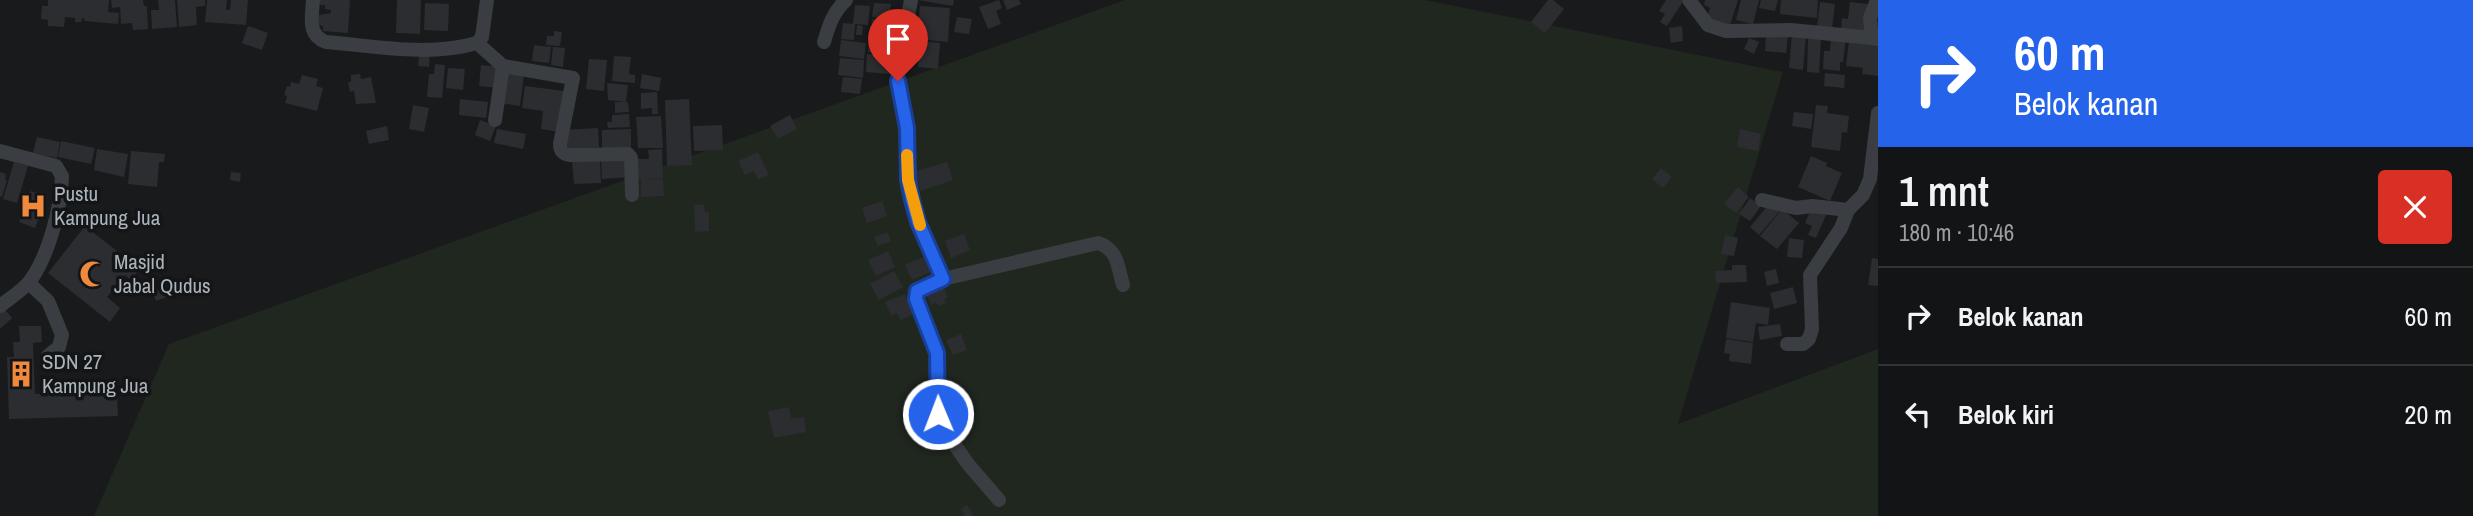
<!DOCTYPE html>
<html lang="id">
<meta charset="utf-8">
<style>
:root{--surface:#131415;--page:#1c1d1e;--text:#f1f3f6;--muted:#9d9ea0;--line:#323334}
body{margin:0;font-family:"Archivo Narrow",sans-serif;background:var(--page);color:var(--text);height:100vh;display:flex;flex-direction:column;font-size:26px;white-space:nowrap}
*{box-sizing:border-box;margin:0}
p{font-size:23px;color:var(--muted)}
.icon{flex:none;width:38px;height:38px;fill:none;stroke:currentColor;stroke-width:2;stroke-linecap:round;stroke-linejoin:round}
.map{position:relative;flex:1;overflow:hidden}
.details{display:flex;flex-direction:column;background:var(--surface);width:595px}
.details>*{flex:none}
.hud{background:#2563eb;color:#fff;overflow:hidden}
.pin{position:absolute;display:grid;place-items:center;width:60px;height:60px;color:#fff;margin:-72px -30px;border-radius:50% 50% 50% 0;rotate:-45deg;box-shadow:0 0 7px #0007}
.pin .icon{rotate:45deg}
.me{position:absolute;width:77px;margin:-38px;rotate:359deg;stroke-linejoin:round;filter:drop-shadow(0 0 5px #0008)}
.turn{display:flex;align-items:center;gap:24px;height:147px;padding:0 21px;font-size:32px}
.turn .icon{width:91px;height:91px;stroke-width:2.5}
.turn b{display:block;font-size:49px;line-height:60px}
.round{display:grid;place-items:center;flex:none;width:74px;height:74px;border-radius:7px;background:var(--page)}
.headline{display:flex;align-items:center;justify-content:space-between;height:119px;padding:0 21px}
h1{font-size:42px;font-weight:600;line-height:52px}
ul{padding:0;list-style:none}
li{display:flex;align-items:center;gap:21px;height:98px;padding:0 21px;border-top:2px solid var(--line)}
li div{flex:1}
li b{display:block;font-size:26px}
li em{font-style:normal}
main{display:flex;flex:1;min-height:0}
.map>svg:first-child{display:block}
</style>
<main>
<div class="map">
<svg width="1878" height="516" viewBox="0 0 1878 516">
<rect width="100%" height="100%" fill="#191a1c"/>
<path fill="#20271f" d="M1125,0H1425L1783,72L1678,424L1878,349V516H94L169,344Z"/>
<path fill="#2c2d30" d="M48,0H109L108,12L119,13L118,24L84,21L85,19L82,18L81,22H75V18L65,17L64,27L48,26V20L41,19L42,6H48Z
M111,0H143L144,6H147L148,29L133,30L132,23L121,24L120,7L112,8Z
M158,0H175L177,27L152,29L151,10H159Z
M177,0H205V6L196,7L197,25L179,27Z
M207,0H227L226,10H230L231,0H248L246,25L205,22Z
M320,0H350L348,33L323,31V26L319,25V15L331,13V10L325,9V5H320Z
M397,0H421L420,34L396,33Z
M918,0H954L953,6Z
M999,0L1002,8L996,11L1001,24L988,29L979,7Z
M1003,0H1019L1021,4L1007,10Z
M1548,0H1553L1564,9L1545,33L1531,22Z
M1666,0H1684L1667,26L1660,22L1665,14L1659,11Z
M1705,0H1738L1730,25L1707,18L1710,8L1704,5Z
M1741,0H1759L1753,24L1736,20Z
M1761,0H1778L1775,11L1759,8Z
M1781,0H1818L1817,18L1780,14Z
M1820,2L1835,4L1832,29L1817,27Z
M1850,2L1868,4L1864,34L1841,31L1842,18L1848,19Z
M425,3L449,4L448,31L424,30Z
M874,3L891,4L889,18L872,17Z
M855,5L870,6L868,25L853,24Z
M920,6L950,8L948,42L917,39Z
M957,17L972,19L969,34L954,32Z
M872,19L893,21L891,35L871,33Z
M843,23L855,24L854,40L841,39Z
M857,25L863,26L862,35H856Z
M248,26L268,33L262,50L242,43Z
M1682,26L1683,41L1671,43L1669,28Z
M554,31L562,32L560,46L546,45L547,36H554Z
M1792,34L1806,35L1803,70L1789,68Z
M869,35L895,38L893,55L868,52Z
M1766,35L1788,36L1786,53L1765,51Z
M1831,36L1846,37L1843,62H1840V71L1823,69L1824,51H1830Z
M1749,38L1759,42L1754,54L1744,49Z
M1808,39H1821L1819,73L1807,72Z
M841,40L866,43L864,59L839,56Z
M920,41L940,43L938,69L918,67Z
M1849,41L1878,45V76L1862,74L1863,68L1846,66Z
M534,45L551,47L549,63L532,61Z
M553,47L565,48L563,67L551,65Z
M419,54H430L429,67L418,66Z
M867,54L891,56L890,74L866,72Z
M614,56L631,57L629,74L635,75V83L612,81Z
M840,58L864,60L863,78L838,75Z
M589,59L607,60L604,91L586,89Z
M435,64L445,65L442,98L427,97L429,74H434Z
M481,65L501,67L499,88L479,86Z
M448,68L465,69L463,90L446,88Z
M504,71L524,74L520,106L500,103Z
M1825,73L1845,75L1844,88L1824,86Z
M360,74L361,79L371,77L376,103L356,104L354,91L350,92L348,82H351V75Z
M642,74L661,78L659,91L640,88Z
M302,75L318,79L316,86L323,88L317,111L285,103L287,96L284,95L287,86L290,87L291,82L299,84Z
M843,77L862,79L860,94L841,92Z
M607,83L628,85L626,102L608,100Z
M525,86L564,91L559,132L541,129L543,111L522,108Z
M657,92L658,114H652V108L641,109V93Z
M460,99L488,102L486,118L459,115Z
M689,99L692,165L667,166L665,100Z
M615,102H628L629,112L615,113Z
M413,105L429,108L424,132L409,129Z
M1816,105L1828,106L1827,113L1849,116L1847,133L1842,132L1840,151L1811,147Z
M1794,112L1813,114L1811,129L1792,126Z
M629,114L630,127L608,128L607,122H612V115Z
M790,115L797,129L778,139L770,126Z
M661,116L663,148H638L636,117Z
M480,120L496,126L490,141L475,135Z
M722,125L723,150L694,151L693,126Z
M387,126L389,140L369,144L366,131Z
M598,128L599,147L565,149L564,130Z
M497,129L526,134L523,149L494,143Z
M631,129V148L602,149V130Z
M1740,129L1761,134L1758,151L1737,147Z
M37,137L60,142L57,158L33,153Z
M61,141L95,148L91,164L58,157Z
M97,149L128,154L124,177L94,170Z
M662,149L663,178L645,180L663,179L664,196L641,197V179H635L634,159H649L648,150Z
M131,151L165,154L164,162H159L157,187L128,184Z
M758,152L769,175L758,179L754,171L745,175L738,161Z
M1811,156L1827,163L1826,166L1842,173L1830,201L1798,187Z
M629,159L630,177L602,179L601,160Z
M600,160L601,183L574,184L572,161Z
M14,162L28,166L17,203L3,199Z
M947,162L953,180L921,191L914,172Z
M1661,168L1672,177L1663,188L1652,179Z
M0,172L6,174L5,179L7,180L2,197L0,196Z
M231,172L241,173L240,182L230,180Z
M1738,187L1749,197L1736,213L1724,204Z
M31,191L47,196L35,228L19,222L23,211L21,210Z
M1750,198L1761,206L1750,221L1739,214Z
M882,201L887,216L867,223L862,208Z
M704,204L705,213L709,212V231L695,232L694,205Z
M1769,204L1779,212L1759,235L1750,227Z
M1782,209L1799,223L1777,249L1760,236Z
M1811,209L1826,215L1816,238L1808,235L1812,226L1805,223Z
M85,226L140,269L131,280L125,275L107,297L120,308L110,322L48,273Z
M887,232L891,241L878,246L874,237Z
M964,234L970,250L951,258L945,241Z
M1725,235L1738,238L1734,256L1721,254Z
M1789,238L1804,240L1802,258L1787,257Z
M888,251L895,267L876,276L868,260Z
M923,257L930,272L912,280L905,265Z
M1872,258L1878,259V286L1868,285Z
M1732,265H1746L1747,282L1716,283L1715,271L1732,270Z
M1776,269L1779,283L1767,286L1764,272Z
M894,271L903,287L879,300L870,284Z
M178,280L183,291L156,301L152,291L159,288L158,285L166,281L168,285Z
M941,281L948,297L944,299L946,303L938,306L936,302L931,305L924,289Z
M1793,287L1797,303L1774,309L1770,293Z
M905,294L914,314L901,320L897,313L891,316L885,302Z
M1731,302L1770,308L1768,325L1756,323L1753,342L1726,338Z
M4,308L12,318L0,329V311Z
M1780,324L1782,336L1760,340L1758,327Z
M19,326H41L42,342L33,343L35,394L117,391L118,416L9,419L7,357H14L13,342H20Z
M961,334L967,350L953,355L946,340Z
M1726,339L1753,343L1751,364L1729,361L1730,354L1724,353Z
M789,407L791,419L804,417L806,432L774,438L768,411Z
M967,505L973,514L970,516H965L961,509Z"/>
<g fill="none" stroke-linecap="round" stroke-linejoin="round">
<path stroke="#3a3d41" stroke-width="14" d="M313,0C312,18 307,35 326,42C375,46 429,57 477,43L482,37L487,0
M911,0L897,72L907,128L908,180L918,222L943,279L917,291L916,299L937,353V408L943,428L968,464L999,500
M1689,0L1708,25L1726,31L1791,30L1872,38
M1877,0L1870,18L1872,38L1878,39
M824,42C829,25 833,12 846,0
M477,43L503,66L573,78L560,144C560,152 563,154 570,155L628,154L631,158L632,195
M495,120L503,66
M0,151L56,166L62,176C61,208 49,255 30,281C22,291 10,298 0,306
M1762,200L1796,208L1812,206L1848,210
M943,279L1098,243C1118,249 1118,268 1123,285
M30,281L32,286L48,301L62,335L59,347L48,356
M1787,344H1803L1809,339L1812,329L1810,275L1841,228L1848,210L1863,195L1870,179L1878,113"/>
</g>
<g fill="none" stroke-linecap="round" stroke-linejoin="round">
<g stroke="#184099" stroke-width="18">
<path id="route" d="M898,81L907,128L908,180L912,200L918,222L943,279L917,291L916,299L937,353L938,414"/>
</g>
<use href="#route" stroke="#2563eb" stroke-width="12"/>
<path stroke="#f59e0b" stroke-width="12" d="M907,155L908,180L920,225"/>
</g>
<defs>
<g id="hospital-bare" transform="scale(2.1)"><path d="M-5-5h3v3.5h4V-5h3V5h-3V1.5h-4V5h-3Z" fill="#f1893c" stroke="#141517" stroke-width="2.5" paint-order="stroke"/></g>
<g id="mosque-bare" transform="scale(2.1)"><path d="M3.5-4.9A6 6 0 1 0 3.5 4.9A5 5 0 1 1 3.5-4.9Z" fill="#f1893c" stroke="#141517" stroke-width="2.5" paint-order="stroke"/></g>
<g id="building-bare" transform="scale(2.1)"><path d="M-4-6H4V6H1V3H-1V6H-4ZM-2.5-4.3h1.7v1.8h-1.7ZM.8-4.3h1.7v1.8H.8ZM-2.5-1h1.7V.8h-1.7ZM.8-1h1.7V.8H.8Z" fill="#f1893c" stroke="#141517" stroke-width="2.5" paint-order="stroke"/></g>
</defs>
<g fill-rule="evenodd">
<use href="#hospital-bare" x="33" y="206"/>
<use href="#mosque-bare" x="93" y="274"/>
<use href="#building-bare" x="21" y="374"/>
</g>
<g text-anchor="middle" stroke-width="7" stroke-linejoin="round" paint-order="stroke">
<g font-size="21" fill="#acb4bb" stroke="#141517" text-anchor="start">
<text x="54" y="201">Pustu<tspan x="54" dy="24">Kampung Jua</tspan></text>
<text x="114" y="269">Masjid<tspan x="114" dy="24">Jabal Qudus</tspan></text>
<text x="42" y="369">SDN 27<tspan x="42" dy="24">Kampung Jua</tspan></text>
</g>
</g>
</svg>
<div class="pin" style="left:898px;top:81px;background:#d93025"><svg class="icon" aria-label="arrive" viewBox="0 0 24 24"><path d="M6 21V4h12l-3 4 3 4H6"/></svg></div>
<svg class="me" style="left:938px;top:414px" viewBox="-20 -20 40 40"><circle r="17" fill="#2563eb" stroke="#fff" stroke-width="3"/><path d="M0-11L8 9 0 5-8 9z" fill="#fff"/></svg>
</div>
<section class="details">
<div class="hud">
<div class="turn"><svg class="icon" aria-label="right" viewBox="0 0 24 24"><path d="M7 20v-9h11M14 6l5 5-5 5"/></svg><div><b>60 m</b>Belok kanan</div></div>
</div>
<div class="headline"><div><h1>1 mnt</h1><p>180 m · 10:46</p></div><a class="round" style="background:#d93025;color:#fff"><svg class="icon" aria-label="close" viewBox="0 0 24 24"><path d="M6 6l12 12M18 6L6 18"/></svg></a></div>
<ul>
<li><svg class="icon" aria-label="right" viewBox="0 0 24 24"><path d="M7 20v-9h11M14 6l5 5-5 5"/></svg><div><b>Belok kanan</b></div><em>60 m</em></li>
<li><svg class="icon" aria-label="left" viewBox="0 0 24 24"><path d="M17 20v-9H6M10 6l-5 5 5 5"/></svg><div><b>Belok kiri</b></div><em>20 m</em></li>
</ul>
</section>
</main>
